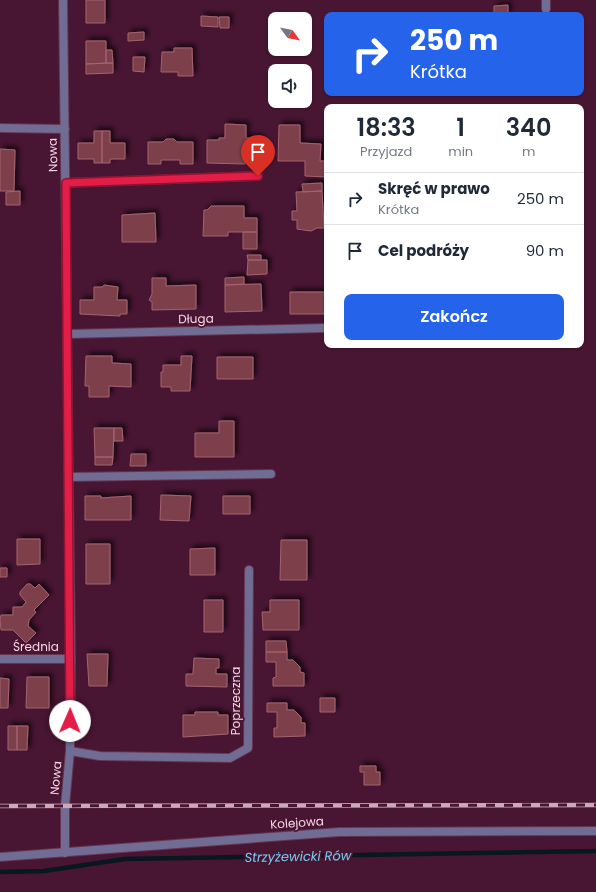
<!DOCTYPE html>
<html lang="pl">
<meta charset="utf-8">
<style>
:root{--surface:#fff;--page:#f6f6f7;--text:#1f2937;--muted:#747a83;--line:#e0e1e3;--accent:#2563eb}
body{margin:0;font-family:Poppins,sans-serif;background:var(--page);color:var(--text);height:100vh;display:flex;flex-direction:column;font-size:15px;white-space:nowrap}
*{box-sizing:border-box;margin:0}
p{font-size:13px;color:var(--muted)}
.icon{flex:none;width:22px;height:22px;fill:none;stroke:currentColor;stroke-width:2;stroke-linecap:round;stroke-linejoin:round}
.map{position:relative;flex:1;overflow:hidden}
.sheet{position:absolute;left:324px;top:104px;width:260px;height:244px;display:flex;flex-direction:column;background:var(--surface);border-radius:8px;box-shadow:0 1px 3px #0004}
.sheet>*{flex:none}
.hud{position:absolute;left:324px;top:12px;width:260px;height:84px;border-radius:8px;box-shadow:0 1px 3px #0004;background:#2563eb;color:#fff;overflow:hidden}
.needle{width:26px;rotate:123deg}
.fabs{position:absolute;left:268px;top:12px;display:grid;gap:8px}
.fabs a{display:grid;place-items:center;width:44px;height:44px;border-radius:8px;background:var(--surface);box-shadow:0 1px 3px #0004;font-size:20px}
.pin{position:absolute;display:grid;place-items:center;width:34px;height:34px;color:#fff;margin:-41px -17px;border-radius:50% 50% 50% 0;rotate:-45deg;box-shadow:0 0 4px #0007}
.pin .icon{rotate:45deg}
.me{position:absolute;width:44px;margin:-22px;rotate:1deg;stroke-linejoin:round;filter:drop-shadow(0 0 3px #0008)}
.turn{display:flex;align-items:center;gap:14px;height:84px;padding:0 20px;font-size:18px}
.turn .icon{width:52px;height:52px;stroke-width:2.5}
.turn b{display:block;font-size:28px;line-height:34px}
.eta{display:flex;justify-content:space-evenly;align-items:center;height:68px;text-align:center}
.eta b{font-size:24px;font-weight:600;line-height:28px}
.cta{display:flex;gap:8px;margin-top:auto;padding:8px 20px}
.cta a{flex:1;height:46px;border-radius:8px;background:var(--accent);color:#fff;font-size:16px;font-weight:600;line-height:46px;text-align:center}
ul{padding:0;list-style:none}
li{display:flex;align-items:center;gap:12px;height:52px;padding:0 20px;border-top:1px solid var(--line)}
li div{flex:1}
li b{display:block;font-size:15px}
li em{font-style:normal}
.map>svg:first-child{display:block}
</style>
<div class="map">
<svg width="596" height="892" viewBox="0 0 596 892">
<defs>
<filter id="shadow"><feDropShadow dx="3.5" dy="-3.5" stdDeviation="2" flood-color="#0009"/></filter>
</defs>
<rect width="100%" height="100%" fill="#481532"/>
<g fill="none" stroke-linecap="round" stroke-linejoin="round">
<path stroke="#071820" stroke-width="4.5" d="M0,872L44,871L125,859L596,851"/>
</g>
<path fill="#7d404c" stroke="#a4636f" filter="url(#shadow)" d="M86,0H105V23H86Z
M508,5V15H494V6Z
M201,16L218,17V27L201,26Z
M219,17H229V28H220Z
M144,32V40L128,41V33Z
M86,41H106V63L86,64Z
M174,48H192L193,76H178V72H161L162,52H174Z
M106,50H112L113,63H106Z
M133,57H145L144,72L133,71Z
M113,63V73L86,74V64Z
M225,124L246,125V138H260L259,161L245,160V164L207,163V140H219V138H225Z
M279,125H300V143L321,144L320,161H327V177L305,176V161H278Z
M94,131H102V163H94V159H78V143H94Z
M102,131H110V143H125V159H110V163H102Z
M166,139H174L177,142H193V164H180V160H161V164H148V142H163Z
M0,149L15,150L14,191H0Z
M322,183V191L303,192L302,184Z
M20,191V205H6V192Z
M322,191L324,228H317L311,231L297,229V220H292V211H297L296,192Z
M211,206H244V218H257V232H228V236H203L204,210H207Z
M155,213L156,242H122V215Z
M243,232H257V249H243Z
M247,255H261V260H248Z
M248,260H267V274L247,275Z
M244,277V284L225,285V278Z
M152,278H166V286L196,285V309L152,310V302L149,300L152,294Z
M261,284L262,311L225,312V285Z
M104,285L118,287L117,300H127V314H120V316L80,314V300H94V287H102Z
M290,292H325V314H290Z
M86,356H112V363L131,364V387L109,386V397H89V386H85Z
M181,356H192L190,391H171V387H161V372H163V365H181Z
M217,357H253V379H217Z
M219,421H234V457H195V433H219Z
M94,428H114L113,457H95Z
M114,428H122L123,441H114Z
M131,454H146V466H130Z
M95,457H113L112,465H95Z
M161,495L191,496L189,521L160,520Z
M85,496H101V498L131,496V520H85Z
M223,496H250V514H223Z
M17,539H40V564L17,565Z
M281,540H307V580H280Z
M86,544H110V584H86Z
M215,548V575H190V549Z
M0,568H7V577H0Z
M27,584H30L35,588L39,584L49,595L34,610L36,612L29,620L28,626L36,633L26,643L13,630H1L0,619L1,615H13V607H22L26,602L20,595V592Z
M204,600H223V632H204Z
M270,600H299V630H263L262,612H270Z
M266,641H286L287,652H266Z
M266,652H287V660H293L300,667V672L304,673V686H273V678L276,677V662H266Z
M87,654H108L107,686H89Z
M194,658L219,659V668H216V674H227V687L186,686V674H193Z
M27,677H49V708H26Z
M0,678L9,679L8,708H0Z
M320,698H335V712H320Z
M267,703H287V710H294L301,717V723H305V736L274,737V728H277V712H267Z
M195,712H218V715H228V734L183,737V715H195Z
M8,726H17V750H8Z
M17,726H28L27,750H17Z
M360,766H376V772H380V785H364V772H360Z"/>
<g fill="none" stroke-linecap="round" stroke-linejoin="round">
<g stroke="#64344f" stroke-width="10">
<path id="minor" d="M63,0L71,659L70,751L65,806V853
M546,0V9
M0,128L65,129
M65,183L258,176
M67,334L325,328
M69,477L271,474
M0,659H71
M70,751L100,756L230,758L248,748L249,570
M0,857L339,832L596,831"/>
</g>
<use href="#minor" stroke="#706c94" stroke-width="8"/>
<g stroke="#cda7ba" stroke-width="4.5">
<path id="rail" d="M0,806L596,805"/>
</g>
<use href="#rail" stroke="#481532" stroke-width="3" stroke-dasharray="9" stroke-linecap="butt"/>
</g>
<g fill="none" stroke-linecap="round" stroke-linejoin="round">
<g stroke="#92132f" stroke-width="10">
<path id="route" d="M70,721L66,183L258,176"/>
</g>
<use href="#route" stroke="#e11d48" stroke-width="7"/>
</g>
<g text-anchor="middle" stroke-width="3.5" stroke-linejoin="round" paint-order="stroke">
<g font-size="12" fill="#f8d7e6" stroke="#481532">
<text transform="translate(53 155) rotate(-91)" y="4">Nowa</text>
<text transform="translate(196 319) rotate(-1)" y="4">Długa</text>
<text x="36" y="651">Średnia</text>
<text transform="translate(236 701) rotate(-90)" y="4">Poprzeczna</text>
<text transform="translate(56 778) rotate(-85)" y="4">Nowa</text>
<text transform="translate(297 823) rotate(-4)" y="4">Kolejowa</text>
</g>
<g font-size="13" font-style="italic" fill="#76ccf2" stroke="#481532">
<text transform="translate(298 856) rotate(-1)" y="5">Strzyżewicki Rów</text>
</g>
</g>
</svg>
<div class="fabs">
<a><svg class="needle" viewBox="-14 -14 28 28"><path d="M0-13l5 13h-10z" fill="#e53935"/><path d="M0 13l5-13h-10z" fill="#747a83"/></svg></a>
<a><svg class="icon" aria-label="sound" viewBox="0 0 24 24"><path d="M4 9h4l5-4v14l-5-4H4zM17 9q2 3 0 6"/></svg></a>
</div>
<div class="pin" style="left:258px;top:176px;background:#d93025"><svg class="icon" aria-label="arrive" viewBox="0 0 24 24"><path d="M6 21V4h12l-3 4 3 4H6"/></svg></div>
<svg class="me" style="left:70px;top:721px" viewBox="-20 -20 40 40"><circle r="19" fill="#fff"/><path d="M0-13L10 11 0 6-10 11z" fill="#e11d48"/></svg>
<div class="hud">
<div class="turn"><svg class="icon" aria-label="right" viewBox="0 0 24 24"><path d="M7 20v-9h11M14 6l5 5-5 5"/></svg><div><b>250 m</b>Krótka</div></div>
</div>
<section class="sheet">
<div class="eta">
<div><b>18:33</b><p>Przyjazd</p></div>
<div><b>1</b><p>min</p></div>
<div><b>340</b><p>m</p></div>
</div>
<ul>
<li><svg class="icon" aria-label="right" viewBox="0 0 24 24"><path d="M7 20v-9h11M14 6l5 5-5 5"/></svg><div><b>Skręć w prawo</b><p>Krótka</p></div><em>250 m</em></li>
<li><svg class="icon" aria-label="arrive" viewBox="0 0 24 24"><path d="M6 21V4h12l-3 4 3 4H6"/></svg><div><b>Cel podróży</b></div><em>90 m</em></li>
</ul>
<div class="cta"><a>Zakończ</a></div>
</section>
</div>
